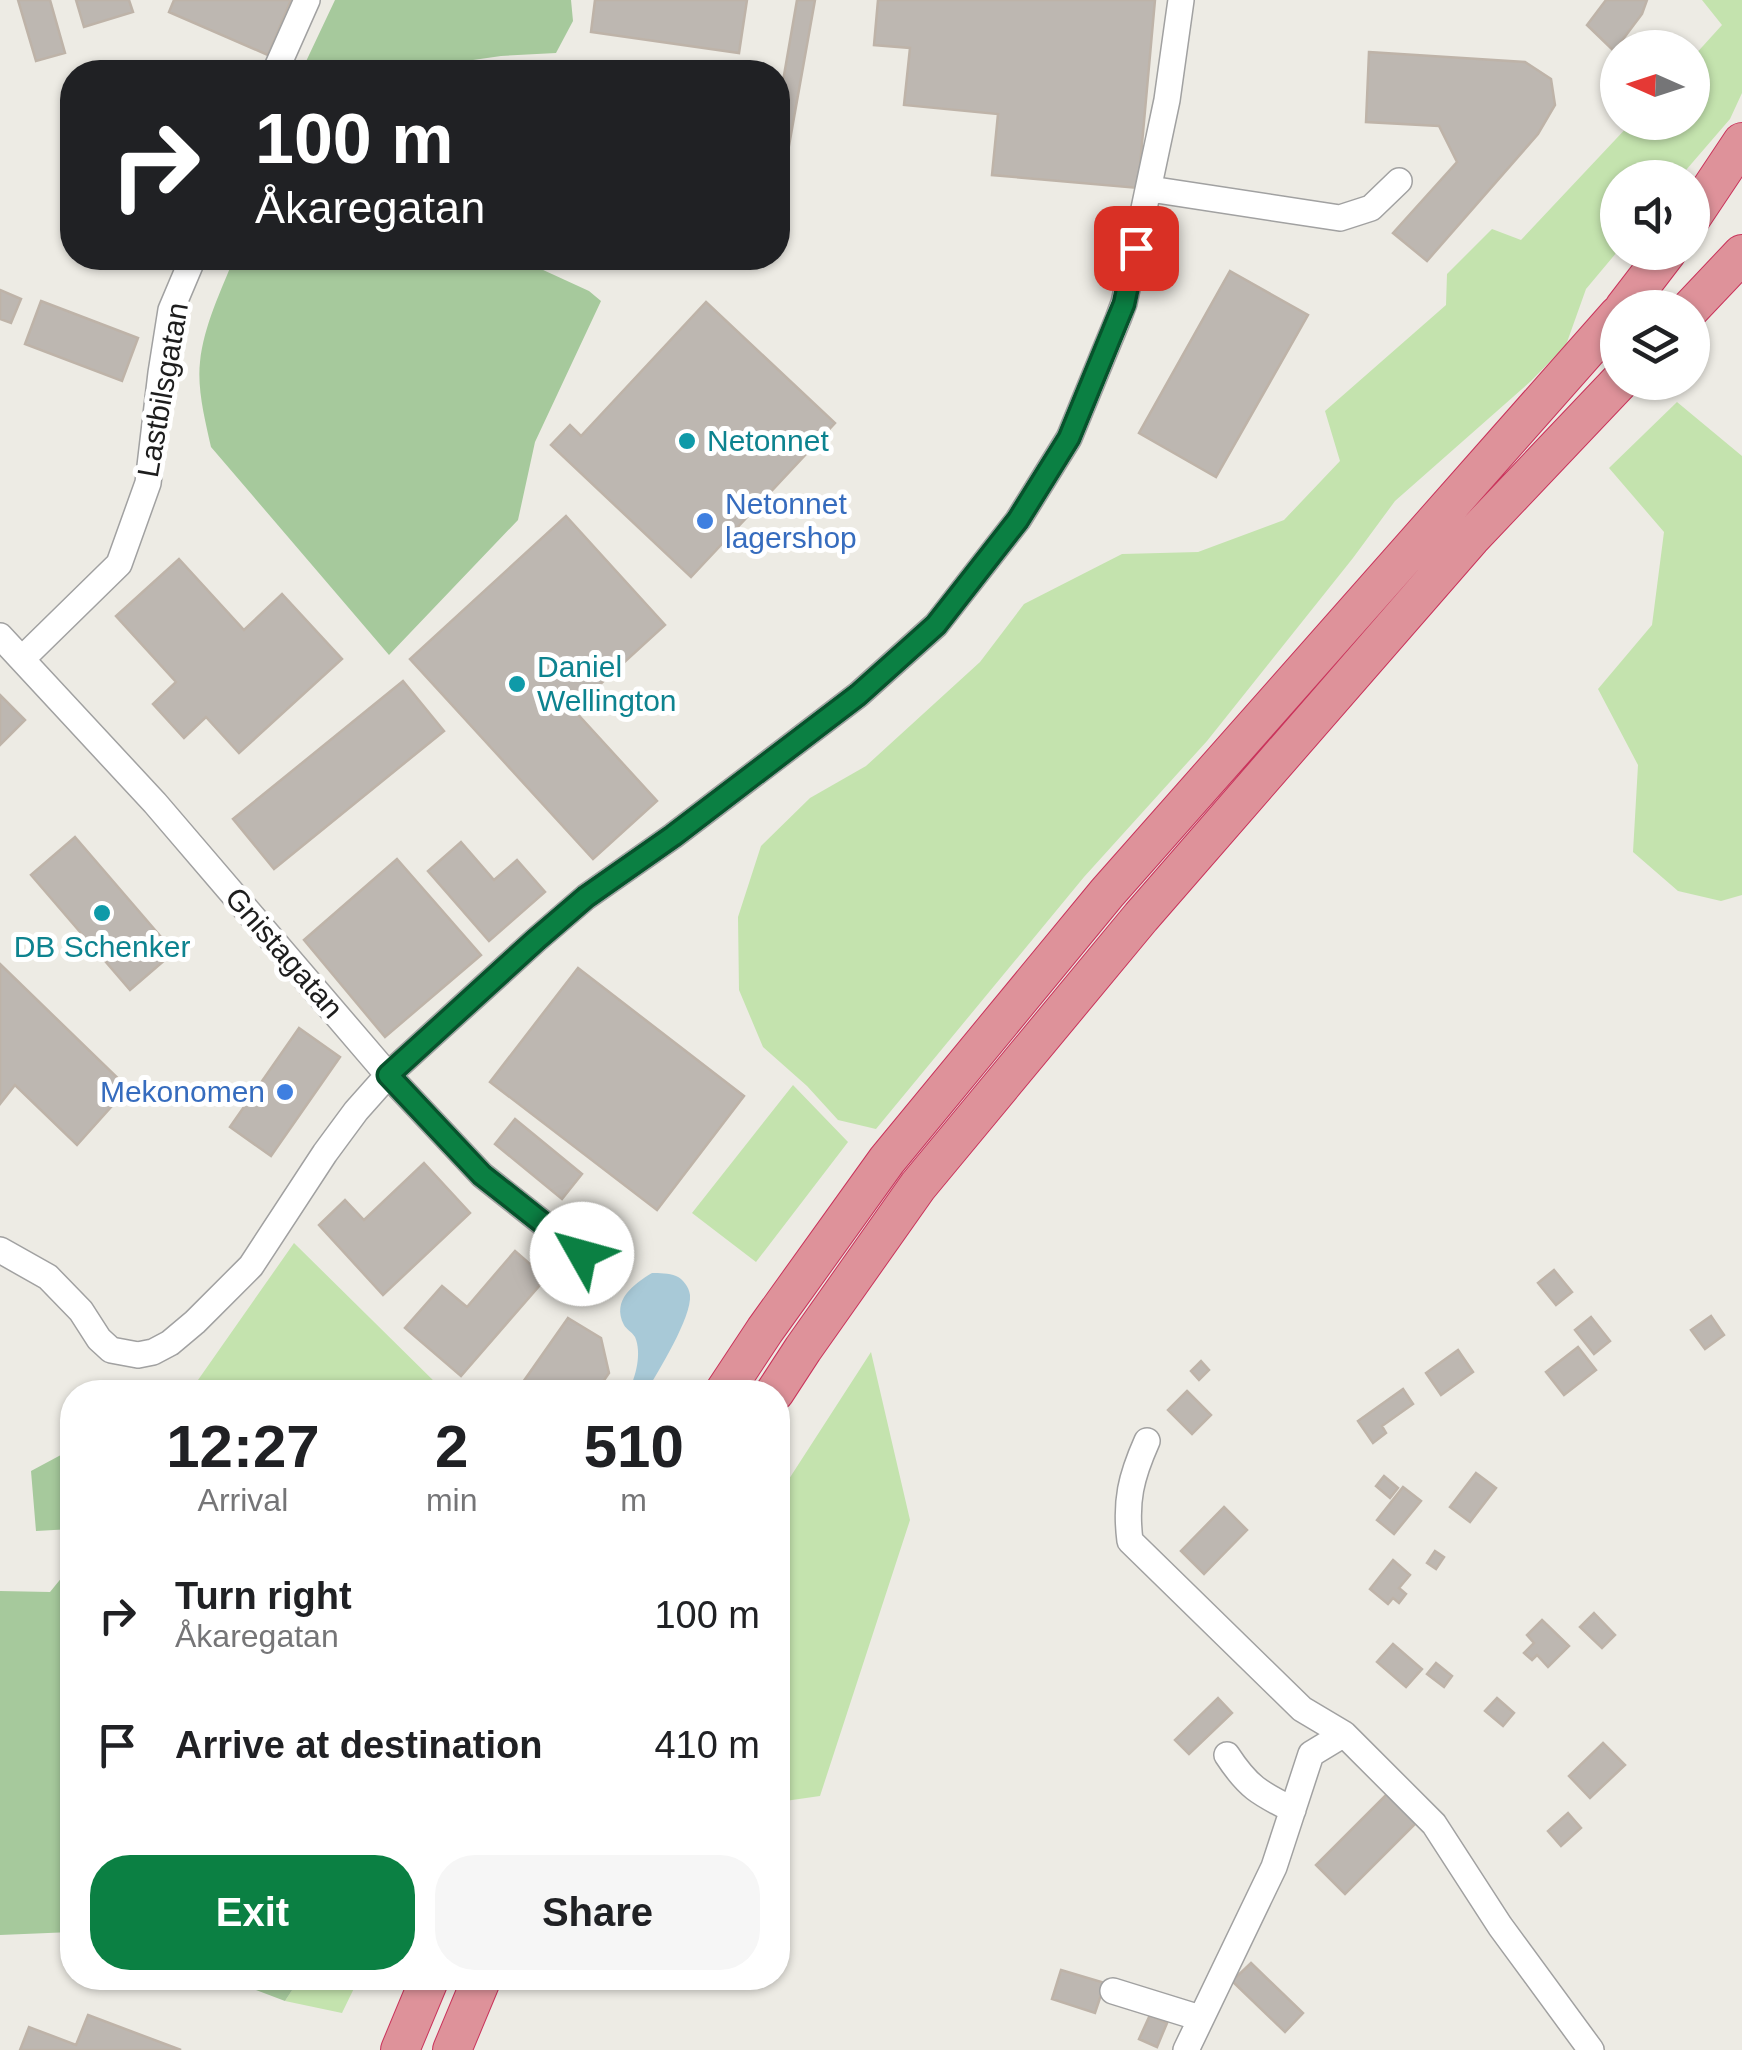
<!DOCTYPE html>
<meta charset="utf-8">
<style>
:root{--surface:#fff;--page:#f6f6f6;--text:#202124;--muted:#757577;--accent:#0b8043}
body{margin:0;font-family:Arial,sans-serif;background:var(--page);color:var(--text);height:100vh;display:flex;flex-direction:column;font-size:38px;white-space:nowrap}
*{box-sizing:border-box;margin:0}
p{font-size:32px;color:var(--muted)}
.icon{flex:none;width:55px;height:55px;fill:none;stroke:currentColor;stroke-width:2;stroke-linecap:round;stroke-linejoin:round}
.map{position:relative;flex:1;overflow:hidden}
.side{position:absolute;left:60px;top:1380px;width:730px;height:610px;display:flex;flex-direction:column;background:var(--surface);border-radius:40px;box-shadow:0 2px 8px #0004}
.side>*{flex:none}
.banner{position:absolute;left:60px;top:60px;width:730px;height:210px;border-radius:40px;box-shadow:0 2px 8px #0004;background:#202124;color:#fff;overflow:hidden}
.needle{width:65px;rotate:273deg}
.fabs{position:absolute;left:1600px;top:30px;display:grid;gap:20px}
.fabs a{display:grid;place-items:center;width:110px;height:110px;border-radius:50%;background:var(--surface);box-shadow:0 2px 8px #0004;font-size:50px}
.pin{position:absolute;display:grid;place-items:center;width:85px;height:85px;color:#fff;margin:-42px;border-radius:20px;box-shadow:0 5px 15px #0006}
.me{position:absolute;width:110px;margin:-55px;rotate:308deg;stroke-linejoin:round;filter:drop-shadow(0 0 8px #0008)}
.turn{display:flex;align-items:center;gap:35px;height:210px;padding:0 30px;font-size:45px}
.turn .icon{width:130px;height:130px;stroke-width:2.5}
.turn b{display:block;font-size:70px;line-height:85px}
.eta{display:flex;justify-content:space-evenly;align-items:center;height:170px;text-align:center}
.eta b{font-size:60px;font-weight:800;line-height:70px}
.action{display:flex;gap:20px;margin-top:auto;padding:20px 30px}
.action a{flex:1;height:115px;border-radius:40px;background:var(--accent);color:#fff;font-size:40px;font-weight:800;line-height:115px;text-align:center}
.action a+a{background:var(--page);color:var(--text)}
ul{padding:0;list-style:none}
li{display:flex;align-items:center;gap:30px;height:130px;padding:0 30px}
li div{flex:1}
li b{display:block;font-size:38px}
li em{font-style:normal}
.map>svg:first-child{display:block}
</style>
<div class="map">
<svg width="1742" height="2050" viewBox="0 0 1742 2050">
<rect width="100%" height="100%" fill="#edebe4"/>
<path fill="#c4e3ae" d="M1702,0H1742V93L1730,119L1680,177L1618,178L1617,252L1586,289L1566,345L1531,381L1395,501L1353,558L1207,741L1084,877L876,1129L838,1120L807,1086L763,1047L739,990L738,917L761,846L810,798L866,766L980,662L1024,604L1122,554L1198,552L1284,520L1340,461L1325,411L1446,305L1447,274L1492,229L1521,240L1631,123L1692,122L1693,57L1722,25Z
M1677,402L1742,456V895L1721,901L1678,891L1633,852L1638,765L1598,689L1652,625L1664,532L1609,468Z
M793,1085L848,1142L756,1262L692,1213Z
M294,1243L445,1392H207L198,1380Z
M871,1352L910,1520L820,1796L778,1802V1496Z
M300,1978H359L342,2013L285,2001Z"/>
<path fill="#a6c99c" d="M335,0H571L573,21L556,53L501,56L438,65V72H301Z
M234,258H517L589,291L601,301L535,442L518,520L389,655L211,447C205,420 197,389 200,362C204,325 221,291 234,258Z
M72,1449V1529L36,1531L31,1471Z
M72,1565V1932L0,1935V1591L50,1592Z
M224,1978H300L285,2001Z"/>
<path fill="#a8c9d7" d="M652,1273C659,1273 669,1273 676,1276C683,1279 689,1287 690,1295C692,1317 658,1372 646,1392H628C636,1377 642,1353 635,1337C632,1332 626,1329 624,1325C611,1300 634,1284 652,1273Z"/>
<path fill="#bdb7b1" stroke="#beb3a8" stroke-width="2.5" d="M18,0H50L65,53L36,61Z
M76,0H129L133,12L84,27Z
M174,0H291L268,55L169,12Z
M595,0H747L739,53L591,32Z
M797,0H815L785,168L778,167V110Z
M878,0H1155L1138,188L992,175L998,114L904,105L910,48L874,45Z
M1606,0H1647L1642,14L1614,51L1587,25Z
M1369,52L1525,62L1551,79L1555,105L1538,134L1427,261L1393,233L1457,162L1439,126L1366,122Z
M1230,271L1308,315L1216,477L1139,433Z
M0,290L21,299L11,323L0,319Z
M41,301L138,338L122,381L25,344Z
M706,302L835,423L691,577L551,445L570,425L581,436Z
M566,516L665,625L573,709L657,801L593,859L410,659Z
M179,559L244,630L282,594L342,659L239,753L206,717L184,738L153,704L176,682L116,616Z
M403,681L444,731L274,869L233,819Z
M0,695L25,720L0,745Z
M75,837L174,952L130,990L31,875Z
M461,842L494,880L517,860L545,892L489,941L428,871Z
M397,859L481,955L385,1037L304,940Z
M0,964L128,1088L77,1145L15,1085L0,1104Z
M578,968L744,1096L657,1210L490,1082Z
M299,1028L340,1057L271,1156L230,1127Z
M515,1119L582,1174L562,1199L495,1144Z
M424,1163L470,1213L383,1295L319,1225L345,1200L364,1220Z
M515,1251L546,1278L461,1376L405,1328L442,1286L467,1307Z
M1554,1270L1572,1292L1556,1305L1538,1283Z
M1711,1316L1724,1335L1705,1349L1691,1330Z
M1591,1317L1610,1341L1594,1354L1575,1330Z
M568,1318L601,1338L609,1373L596,1392H516Z
M1578,1347L1596,1370L1564,1395L1546,1372Z
M1458,1350L1473,1372L1441,1395L1426,1373Z
M1201,1361L1209,1370L1199,1380L1191,1371Z
M1403,1389L1413,1404L1382,1426L1386,1433L1373,1443L1358,1421Z
M1187,1391L1211,1415L1192,1434L1168,1410Z
M1476,1473L1496,1488L1470,1522L1450,1507Z
M1384,1476L1398,1488L1390,1498L1376,1486Z
M1403,1487L1421,1501L1394,1534L1377,1520Z
M1224,1507L1247,1530L1204,1574L1181,1551Z
M1435,1551L1444,1557L1436,1569L1427,1563Z
M1393,1560L1410,1575L1399,1588L1406,1594L1399,1603L1393,1598L1388,1604L1370,1589Z
M1594,1613L1615,1635L1602,1648L1580,1627Z
M1542,1620L1569,1646L1548,1667L1537,1655L1532,1660L1524,1653L1534,1643L1527,1635Z
M1393,1644L1422,1669L1406,1687L1377,1662Z
M1436,1663L1452,1676L1444,1687L1427,1674Z
M1218,1698L1232,1713L1189,1754L1175,1740Z
M1497,1698L1514,1713L1503,1726L1485,1711Z
M1603,1743L1625,1765L1590,1798L1569,1776Z
M1390,1791L1419,1820L1345,1894L1316,1865Z
M1568,1813L1581,1828L1561,1846L1548,1831Z
M1251,1963L1303,2013L1285,2032L1232,1981Z
M1061,1970L1105,1983L1095,2013L1052,1999Z
M88,2015L181,2050H20L29,2027L76,2045Z
M1150,2015L1167,2023L1157,2047L1139,2039Z"/>
<g fill="none" stroke-linecap="round" stroke-linejoin="round">
<g stroke="#a1a1a1" stroke-width="28">
<path id="minor" d="M275,72L307,0
M1150,189L1340,218L1371,208L1399,181
M0,636L155,803L388,1075L482,1175L582,1254
M22,659L119,564L148,483L161,373L171,310L193,258
M0,1250L48,1277L81,1311L99,1339L111,1350L138,1355L153,1352L170,1343L195,1322L251,1266L325,1153L356,1111L388,1075L536,940L586,897L673,836L858,695L936,625L1018,520L1069,438L1118,319L1124,303L1167,100L1181,0
M1147,1441C1131,1477 1125,1501 1130,1541L1302,1709L1344,1734
M1227,1755C1248,1787 1259,1793 1293,1810
M1113,1991L1200,2018
M1186,2050L1274,1867L1311,1754L1344,1734L1434,1824L1500,1926L1591,2050"/>
</g>
<g stroke="#c9335b" stroke-width="40">
<path id="highway" d="M1692,217L1742,142
M1624,308L1667,252
M1691,308L1742,254
M724,1392L765,1330L887,1160L1107,893L1618,315
M775,1392L803,1349L918,1186L1141,917L1471,538L1619,382
M400,2050L430,1978
M452,2050L482,1978"/>
</g>
<use href="#minor" stroke="#fff" stroke-width="25"/>
<use href="#highway" stroke="#de929a" stroke-width="38"/>
</g>
<g fill="none" stroke-linecap="round" stroke-linejoin="round">
<g stroke="#07532c" stroke-width="25">
<path id="route" d="M582,1254L482,1175L388,1075L536,940L586,897L673,836L858,695L936,625L1018,520L1069,438L1124,304L1136,248"/>
</g>
<use href="#route" stroke="#0b8043" stroke-width="18"/>
</g>
<g fill="#0f9aa8" stroke="#fff" stroke-width="4">
<circle cx="687" cy="441" r="10"/>
<circle cx="517" cy="684" r="10"/>
<circle cx="102" cy="913" r="10"/>
</g>
<g fill="#3f7fe0" stroke="#fff" stroke-width="4">
<circle cx="705" cy="521" r="10"/>
<circle cx="285" cy="1092" r="10"/>
</g>
<g text-anchor="middle" stroke-width="10" stroke-linejoin="round" paint-order="stroke">
<g font-size="30" fill="#1d1d1d" stroke="#fff">
<text transform="translate(163 390) rotate(-80)" y="10">Lastbilsgatan</text>
<text transform="translate(284 953) rotate(49)" y="10">Gnistagatan</text>
</g>
<g font-size="30" fill="#0d838f" stroke="#fff" text-anchor="start">
<text x="707" y="451">Netonnet</text>
<text x="537" y="677">Daniel<tspan x="537" dy="34">Wellington</tspan></text>
<text x="102" y="957" text-anchor="middle">DB Schenker</text>
</g>
<g font-size="30" fill="#366cbe" stroke="#fff" text-anchor="start">
<text x="725" y="514">Netonnet<tspan x="725" dy="34">lagershop</tspan></text>
<text x="265" y="1102" text-anchor="end">Mekonomen</text>
</g>
</g>
</svg>
<div class="fabs">
<a><svg class="needle" viewBox="-14 -14 28 28"><path d="M0-13l5 13h-10z" fill="#e53935"/><path d="M0 13l5-13h-10z" fill="#757577"/></svg></a>
<a><svg class="icon" aria-label="sound" viewBox="0 0 24 24"><path d="M4 9h4l5-4v14l-5-4H4zM17 9q2 3 0 6"/></svg></a>
<a><svg class="icon" aria-label="layers" viewBox="0 0 24 24"><path d="M12 4l9 5-9 5-9-5zM3 14l9 5 9-5"/></svg></a>
</div>
<div class="pin" style="left:1136px;top:248px;background:#d93025"><svg class="icon" aria-label="arrive" viewBox="0 0 24 24"><path d="M6 21V4h12l-3 4 3 4H6"/></svg></div>
<svg class="me" style="left:582px;top:1254px" viewBox="-20 -20 40 40"><circle r="19" fill="#fff"/><path d="M0-13L10 11 0 6-10 11z" fill="#0b8043"/></svg>
<div class="banner">
<div class="turn"><svg class="icon" aria-label="right" viewBox="0 0 24 24"><path d="M7 20v-9h11M14 6l5 5-5 5"/></svg><div><b>100 m</b>Åkaregatan</div></div>
</div>
<section class="side">
<div class="eta">
<div><b>12:27</b><p>Arrival</p></div>
<div><b>2</b><p>min</p></div>
<div><b>510</b><p>m</p></div>
</div>
<ul>
<li><svg class="icon" aria-label="right" viewBox="0 0 24 24"><path d="M7 20v-9h11M14 6l5 5-5 5"/></svg><div><b>Turn right</b><p>Åkaregatan</p></div><em>100 m</em></li>
<li><svg class="icon" aria-label="arrive" viewBox="0 0 24 24"><path d="M6 21V4h12l-3 4 3 4H6"/></svg><div><b>Arrive at destination</b></div><em>410 m</em></li>
</ul>
<div class="action"><a>Exit</a><a>Share</a></div>
</section>
</div>
